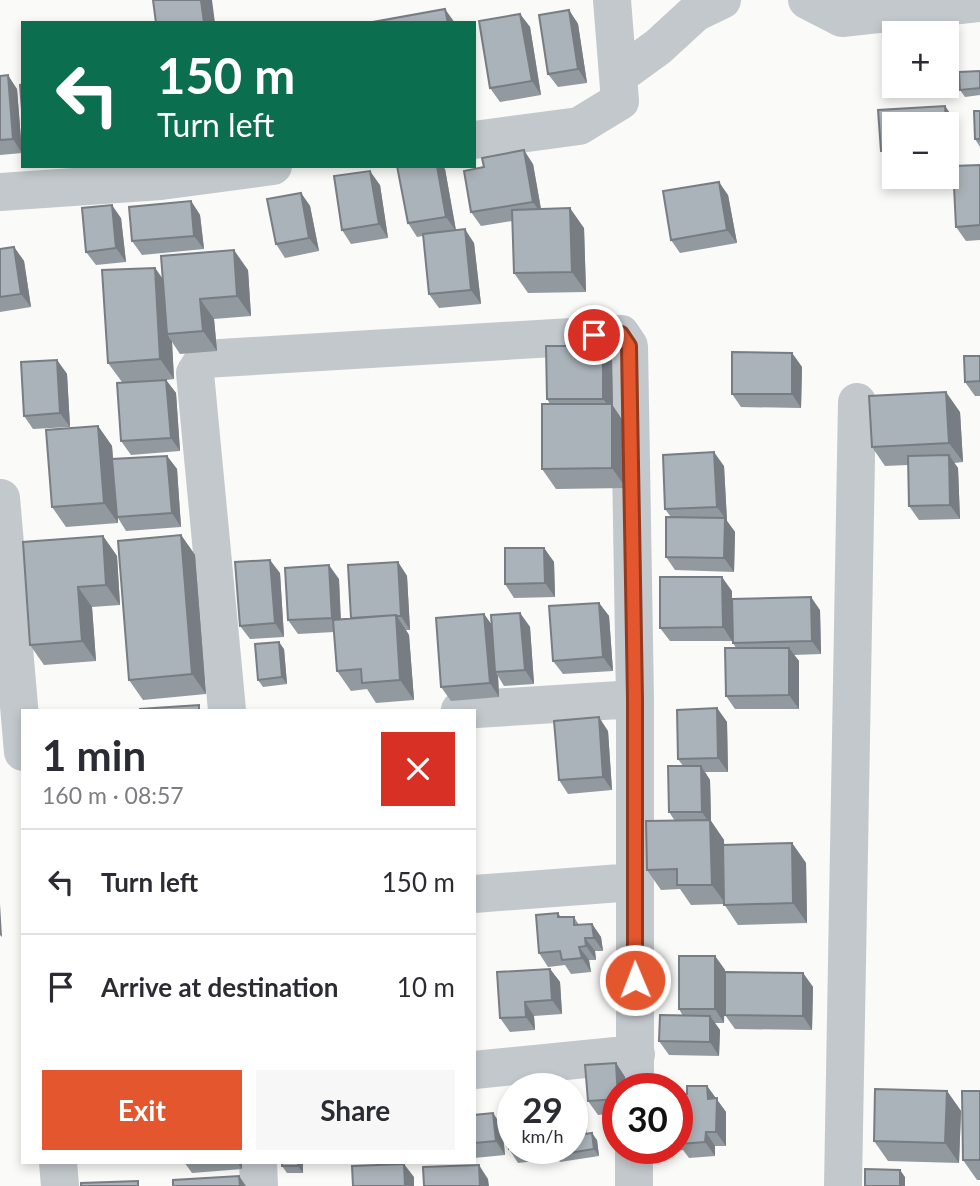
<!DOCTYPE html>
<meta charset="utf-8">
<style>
:root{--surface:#fff;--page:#f7f7f7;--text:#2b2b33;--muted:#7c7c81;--line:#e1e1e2;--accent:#e4572e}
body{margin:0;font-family:Lato,sans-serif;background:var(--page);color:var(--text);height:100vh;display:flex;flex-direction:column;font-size:26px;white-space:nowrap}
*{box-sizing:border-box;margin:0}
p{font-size:23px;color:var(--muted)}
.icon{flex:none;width:38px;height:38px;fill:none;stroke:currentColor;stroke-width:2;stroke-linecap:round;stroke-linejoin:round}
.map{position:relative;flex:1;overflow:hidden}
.sheet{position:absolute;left:21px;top:709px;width:455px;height:455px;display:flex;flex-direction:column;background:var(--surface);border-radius:0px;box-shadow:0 4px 10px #0003}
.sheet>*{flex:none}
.top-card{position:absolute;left:21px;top:21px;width:455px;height:147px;border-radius:0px;box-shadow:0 4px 10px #0003;background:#0b6e4f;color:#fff;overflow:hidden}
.controls{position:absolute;left:882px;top:21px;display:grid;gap:14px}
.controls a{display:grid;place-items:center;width:77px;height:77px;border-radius:0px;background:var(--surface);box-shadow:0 4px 10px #0003;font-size:35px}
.speed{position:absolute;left:497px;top:1073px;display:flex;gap:14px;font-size:35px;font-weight:700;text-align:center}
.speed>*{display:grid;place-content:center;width:91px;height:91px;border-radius:50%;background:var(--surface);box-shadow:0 4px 10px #0003;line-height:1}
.speed small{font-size:18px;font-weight:400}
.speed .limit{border:10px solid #d22;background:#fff;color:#111}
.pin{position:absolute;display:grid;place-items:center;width:60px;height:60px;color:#fff;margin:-30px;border:4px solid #fff;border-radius:50%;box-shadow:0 2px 7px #0007}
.me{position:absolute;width:77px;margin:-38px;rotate:359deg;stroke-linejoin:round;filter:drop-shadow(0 0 5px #0008)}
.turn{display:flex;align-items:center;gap:24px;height:147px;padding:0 21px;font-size:32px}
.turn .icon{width:91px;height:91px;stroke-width:2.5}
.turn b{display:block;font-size:49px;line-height:60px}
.round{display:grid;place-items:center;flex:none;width:74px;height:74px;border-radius:0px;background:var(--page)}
.head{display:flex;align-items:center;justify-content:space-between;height:119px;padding:0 21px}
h1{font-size:42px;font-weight:700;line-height:52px}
.cta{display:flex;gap:14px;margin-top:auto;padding:14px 21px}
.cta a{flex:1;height:80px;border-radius:0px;background:var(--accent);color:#fff;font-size:28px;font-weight:700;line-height:80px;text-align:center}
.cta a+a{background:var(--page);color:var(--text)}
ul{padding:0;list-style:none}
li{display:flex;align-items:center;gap:21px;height:105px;padding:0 21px;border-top:2px solid var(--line)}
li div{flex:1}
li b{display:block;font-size:26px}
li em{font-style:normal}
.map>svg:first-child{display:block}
</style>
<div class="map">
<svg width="980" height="1186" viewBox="0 0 980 1186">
<rect width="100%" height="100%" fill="#fafaf8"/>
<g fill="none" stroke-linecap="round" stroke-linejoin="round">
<path stroke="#c3c8cc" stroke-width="38" d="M807,0L842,18L980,3
M618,76L658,47L695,13L722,0
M474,140L579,126L620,101L612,0
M0,192L161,181L273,166
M1,498L23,752
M227,710L195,373L204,359L621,334L629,346L635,699V1088
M460,710L635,699
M474,894L634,882
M474,1070L636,1054
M58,1162L60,1186
M258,1162L259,1186
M634,1186V1148
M843,1186L857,402"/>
</g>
<path fill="#929a9f" d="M569,10L578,24L587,83L558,87L548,74Z
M520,14L530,27L541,95L500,102L490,88Z
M980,71V95L965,97L960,90Z
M0,76L17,89L22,153L0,155Z
M896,86H932L933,90L901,93Z
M945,106L954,119L958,159L947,160V124H894V164H891L881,151L878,110Z
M980,111V147L975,139Z
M533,164L541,209L584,228L586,292L528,293L514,273L512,221L481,226L471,212Z
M980,165V240L966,241L956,227Z
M445,169L456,230L474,243L481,304L439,308L429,294L423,236L417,237L408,223Z
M380,185L388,238L351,244L342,230Z
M301,193L310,206L319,251L285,258L276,244Z
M728,195L737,243L680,253L671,240Z
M191,201L200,215L204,249L142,255L132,241Z
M121,218L126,262L96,265L86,252Z
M14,247L24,261L31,307L0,312V249Z
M155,268L162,278L248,270L251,316L214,319L217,351L180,354L172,342L174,379L166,380L176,393L180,451L131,455L121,441L122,382L108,363Z
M792,353L802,367L801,408L741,407L732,394Z
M980,356V396H975L965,382Z
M612,359L613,406L625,424L626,488L556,489L542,469L550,404L547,399Z
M57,360L67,374L70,427L33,429L24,416Z
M960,412L963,462L954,463L958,468L960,519L919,520L909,506L908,465L885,466L872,447Z
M98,426L112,446L113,459L167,456L177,469L181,527L126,531L118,518V523L66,527L52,507Z
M724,466L727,521L735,532L734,572L675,570L666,557L671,517L665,509Z
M181,535L195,555L206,694L143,700L129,680Z
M103,536L117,556L120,605L92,607L96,661L44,665L30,645Z
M544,548L554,562L555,597L514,598L505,584Z
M398,562L407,576L410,630H406L409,635L414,700L376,703L367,689L351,691L337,671L334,632L298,634L288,620L339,579L341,619L351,618Z
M280,573L284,637L250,639L240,626Z
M732,591V641H670L660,628Z
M599,603L609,616L613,671L563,674L553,661Z
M820,610L821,654L794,655L799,661V709H735L726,696L736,648L733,643Z
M520,613L530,627L534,684L504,686L498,676L499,697L451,701L441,687L484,614L491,624Z
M284,649L287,684L263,687L258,680Z
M717,708L727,722L728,772H705L710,780L711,821L724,840V845L792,843L806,863L807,923L738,925L724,904L691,905L680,889L661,890L647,870L675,821L669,812L683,766L678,759Z
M608,731L612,790L568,794L559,780Z
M558,913L561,917H574L579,925L592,924L601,937L603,951H595L596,960H589L591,972L571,974L565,965L548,967L539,953Z
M715,956L725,970L724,1023H715L720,1030L719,1056L669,1055L659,1041L683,1016L679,1009Z
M550,969L560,982L562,1014L534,1016L535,1030L510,1032L500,1018Z
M803,973L813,987L812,1030L735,1029L725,1015Z
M616,1063L625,1077L626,1088H618V1113L598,1115L588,1101Z
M707,1086L726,1112V1146H715V1156L689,1158L683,1150L667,1152L665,1148H677V1095L687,1094Z
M572,1091L584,1104L586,1134L597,1140L599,1156L560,1162L556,1155L572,1148Z
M947,1091L961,1111L959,1163L888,1161L874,1141Z
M980,1091V1180H977L963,1160Z
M474,1115L502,1126L505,1155L474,1158Z
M513,1148H553L554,1159L518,1163L509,1149Z
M184,1162H242V1169L192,1173Z
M303,1162V1173H287L282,1166Z"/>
<path fill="#777d82" d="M201,0H212L215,23H204Z
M445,9L455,23H448Z
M569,10L578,24L587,83L578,69Z
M520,14L530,27L541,95L532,81Z
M918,24L924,33H919Z
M8,75L17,89L22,153L13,139Z
M945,106L954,119L958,159L948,146Z
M524,150L533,164L542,215L533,202Z
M437,166H443L445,169L456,231L446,217Z
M370,171L380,185L388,238L379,224Z
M719,182L728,195L737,243L727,230Z
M301,193L310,206L319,251L309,238Z
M191,201L200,215L204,249L194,236Z
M112,205L121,218L126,262L116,248Z
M570,208L584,228L586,292L572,272Z
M465,229L474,243L481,304L471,290Z
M14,247L24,261L31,307L21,294Z
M234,250L248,270L251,316L237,296Z
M155,268L169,288L167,334L172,342L174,379L160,359Z
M200,299L214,319L217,351L203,331Z
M603,346L612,359L613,406L625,424L626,488L612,468V410L603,399Z
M792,353L802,367L801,408L792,394Z
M57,360L67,374L70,427L60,413Z
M166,380L176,393L180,451L171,438Z
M946,392L960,412L963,462L949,443Z
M98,426L112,446L118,523L104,503Z
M714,452L724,466L727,521L735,532L734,572L724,558L725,518L717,507Z
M949,455L958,468L960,519L950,505Z
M167,456L177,469L181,527L172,513Z
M181,535L195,555L206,694L192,674Z
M103,536L117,556L120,605L106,585Z
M544,548L554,562L555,597L545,583Z
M270,560L280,573L284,637L275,623Z
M398,562L407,576L410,630L401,616Z
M329,565L339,579L341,632L332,618Z
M722,577L732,591V641L723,627Z
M78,587L92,607L96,661L82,641Z
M811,597L820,610L821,654L812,641Z
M599,603L609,616L613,671L603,657Z
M520,613L530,627L534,684L525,670Z
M484,614L494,628L495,672L498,676L499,697L490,683Z
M396,615L409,635L414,700L400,680Z
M279,642L284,649L287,684L282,677Z
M789,648L799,661V709L789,695Z
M717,708L727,722L728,772L718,758Z
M599,717L608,731L612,790L603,777Z
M701,766L710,780L711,821L724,840L726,904L712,885L710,824L702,812Z
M792,843L806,863L807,923L793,903Z
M0,904L2,937L0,935Z
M592,924L601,937L603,951L594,938Z
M585,938L595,951L596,960L586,946Z
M579,947L589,960L591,972L582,958Z
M715,956L725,970L724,1023L715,1009Z
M550,969L560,982L562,1014L552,1000Z
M803,973L813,987L812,1030L803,1016Z
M525,1002L534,1016L535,1030L526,1017Z
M710,1016L720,1030L719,1056L710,1042Z
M616,1063L625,1077L626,1088H618Z
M707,1086L726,1112V1146L716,1132L708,1099Z
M574,1091L584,1104L587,1137L577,1123Z
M947,1091L961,1111L959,1163L945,1143Z
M493,1113L502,1126L505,1155L496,1141Z
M706,1132L715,1146V1156L705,1142Z
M592,1133L597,1140L599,1156L594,1149Z
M546,1148H553L554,1159Z
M237,1162H242V1169Z
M298,1162H303V1173L298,1166Z
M404,1164L414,1177V1186H405Z
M479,1165L488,1179L489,1186H480Z
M900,1170L905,1177V1186H900Z
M239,1176L246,1186H240Z"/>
<path fill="#aab3b9" stroke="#777d82" stroke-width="2" d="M153,0H201L204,23H156Z
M445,9L448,23H374L373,22Z
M569,10L578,69L548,74L539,15Z
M520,14L532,81L490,88L479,21Z
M918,24L919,33H894V79L891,80L886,27Z
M980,71V88L960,90L959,72Z
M8,75L13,139L0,140V76Z
M23,84V122L20,85Z
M945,106L946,124H894V150L881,151L878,110Z
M974,111H980V139H975Z
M524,150L533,202L471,212L464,171L484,167L482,158Z
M980,165V225L956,227L953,166Z
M397,166H437L446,217L408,223Z
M370,171L379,224L342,230L334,176Z
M719,182L727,230L671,240L663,191Z
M301,193L309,238L276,244L267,199Z
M191,201L194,236L132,241L129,207Z
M112,205L116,248L86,252L82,208Z
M570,208L572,272L514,273L512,210Z
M465,229L471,290L429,294L423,234Z
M14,247L21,294L0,297V249Z
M234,250L237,296L200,299L203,331L167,334L161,256Z
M155,268L160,359L108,363L102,270Z
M546,346H603V399H547Z
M732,352L792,353V394H732Z
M964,356H980V381L965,382Z
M57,360L60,413L24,416L21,362Z
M166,380L171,438L121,441L117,383Z
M946,392L949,443L872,447L869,396Z
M542,404H612V468L542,469Z
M98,426L104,503L52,507L46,430Z
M714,452L717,507L665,509L663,455Z
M949,455L950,505L909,506L908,456Z
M167,456L172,513L117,517L112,459Z
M666,517L725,518L724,558L666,557Z
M181,535L192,674L129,680L118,541Z
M103,536L106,585L78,587L82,641L30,645L23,542Z
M505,548H544L545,583L505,584Z
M270,560L275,623L240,626L235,562Z
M398,562L401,616H396V615L351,618L348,565Z
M329,565L332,618L288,620L285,568Z
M660,577H722L723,627L660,628Z
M811,597L812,641L733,643L732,599Z
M599,603L603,657L553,661L549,606Z
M520,613L525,670L495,672L491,615Z
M484,614L490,683L441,687L436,618Z
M396,615L400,680L362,683L361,669L337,671L333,620Z
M279,642L282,677L258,680L255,644Z
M725,648H789V695L726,696Z
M199,705V710H140V709Z
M717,708L718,758L678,759L677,710Z
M599,717L603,777L559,780L554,721Z
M668,766H701L702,812H669Z
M710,820L712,885H677V869L647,870L646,821Z
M792,843L793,903L724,905L723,845Z
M558,913V917H574V925L592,924L594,938H585L586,946L579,947L582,958L562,960L560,951L539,953L536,915Z
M679,956H715V1009H679Z
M550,969L552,1000L525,1002L526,1017L500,1018L497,972Z
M725,972L803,973V1016L725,1015Z
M660,1015L710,1016V1042L659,1041Z
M616,1063L618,1099L588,1101L585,1065Z
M687,1086H707L708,1099L717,1098L716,1132H706L705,1142L679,1144V1135L677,1136V1095L687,1094Z
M875,1089L947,1091L945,1143L874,1141Z
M572,1091H574L577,1123H572Z
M962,1091H980V1160H963Z
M493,1113L496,1141L474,1143V1115Z
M513,1114V1148H519L509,1149L506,1115Z
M592,1133L594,1149L556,1155L554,1148H572V1136Z
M282,1162H298V1166H282Z
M404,1164L405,1186H353L352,1166Z
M479,1165L480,1186H424L423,1167Z
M865,1169L900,1170V1186H865Z
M239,1176L240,1186H173V1180Z
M138,1181V1186H81V1183Z"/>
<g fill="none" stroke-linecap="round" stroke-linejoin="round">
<g stroke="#94391e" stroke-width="18">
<path id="route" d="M594,335L621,334L629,346L635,699V980"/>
</g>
<use href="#route" stroke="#e4572e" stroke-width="12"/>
</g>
</svg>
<div class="controls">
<a>+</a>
<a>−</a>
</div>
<div class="speed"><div>29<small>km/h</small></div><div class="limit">30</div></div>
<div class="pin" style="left:594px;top:335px;background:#d93025"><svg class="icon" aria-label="arrive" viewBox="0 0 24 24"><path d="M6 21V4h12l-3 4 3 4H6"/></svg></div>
<svg class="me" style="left:635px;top:980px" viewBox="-20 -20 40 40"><circle r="17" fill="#e4572e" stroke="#fff" stroke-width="3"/><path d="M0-11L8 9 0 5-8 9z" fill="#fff"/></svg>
<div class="top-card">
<div class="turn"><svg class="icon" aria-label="left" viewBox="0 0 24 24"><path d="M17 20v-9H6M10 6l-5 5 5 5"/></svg><div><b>150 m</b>Turn left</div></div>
</div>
<section class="sheet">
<div class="head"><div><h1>1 min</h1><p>160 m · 08:57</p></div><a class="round" style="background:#d93025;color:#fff"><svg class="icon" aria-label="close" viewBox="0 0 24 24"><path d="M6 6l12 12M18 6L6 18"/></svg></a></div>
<ul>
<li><svg class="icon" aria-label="left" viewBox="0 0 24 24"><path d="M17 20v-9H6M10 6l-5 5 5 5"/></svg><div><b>Turn left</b></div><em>150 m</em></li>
<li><svg class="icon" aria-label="arrive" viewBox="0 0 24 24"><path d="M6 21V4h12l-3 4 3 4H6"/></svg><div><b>Arrive at destination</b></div><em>10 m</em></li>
</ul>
<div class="cta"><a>Exit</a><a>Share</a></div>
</section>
</div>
